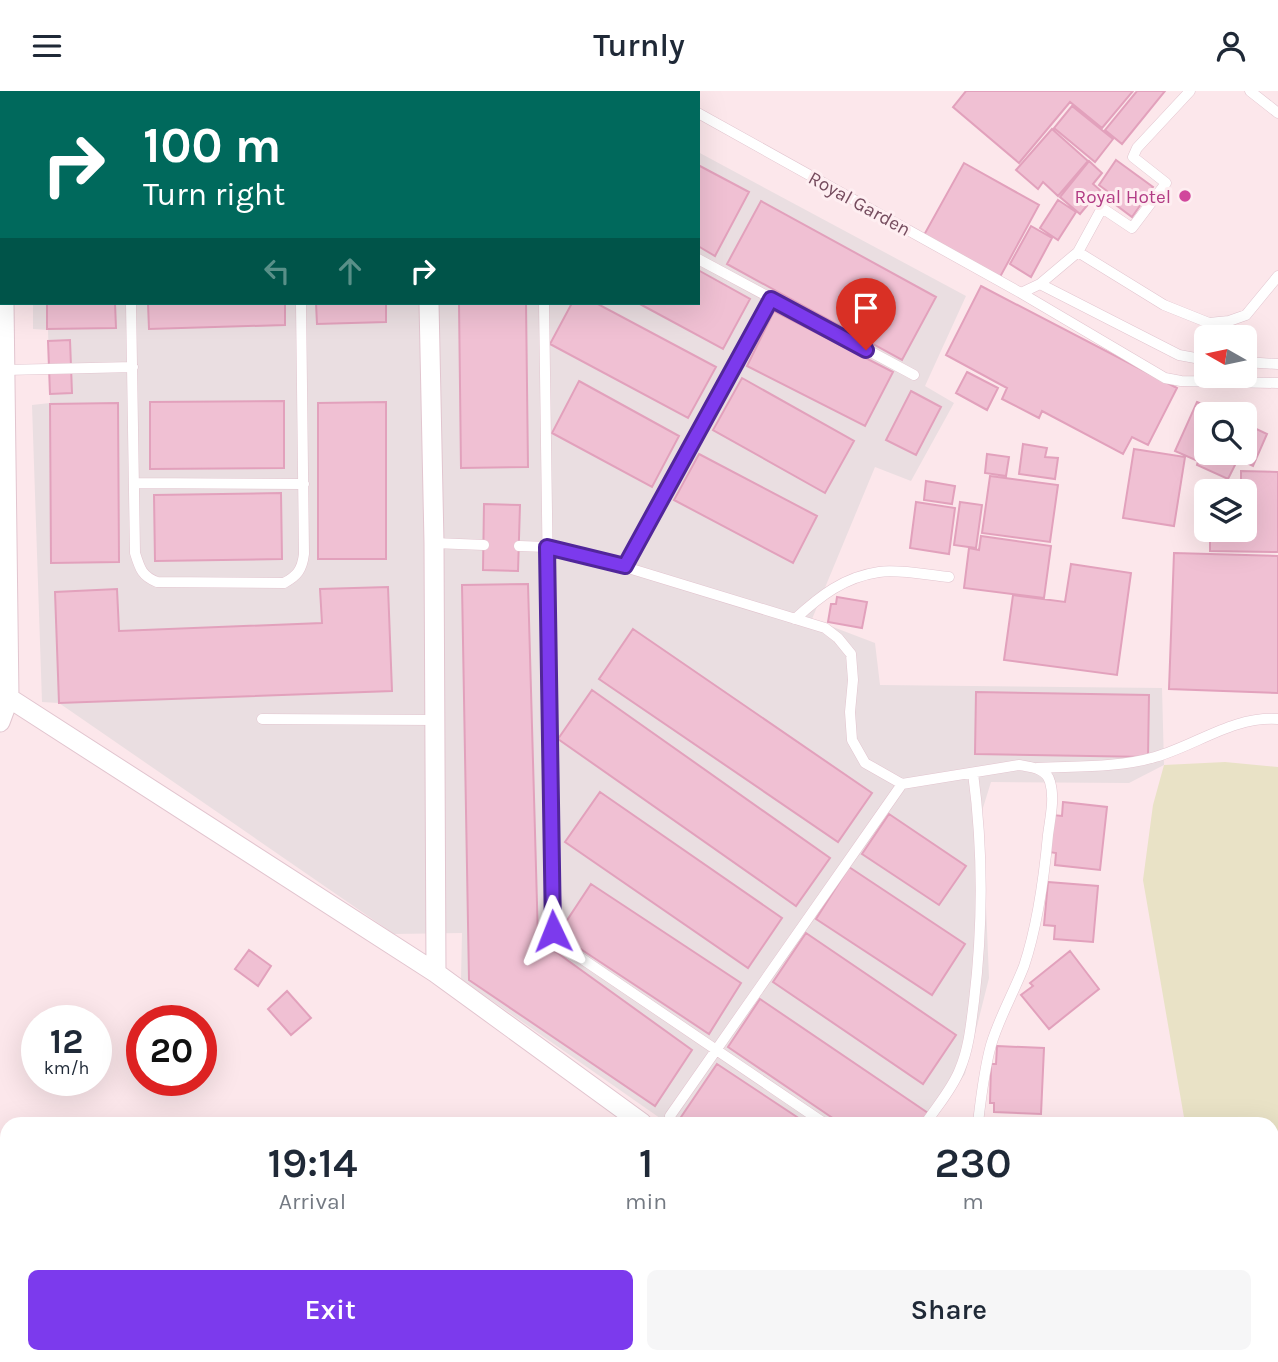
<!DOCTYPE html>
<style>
:root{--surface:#fff;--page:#f6f6f7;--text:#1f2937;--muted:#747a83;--accent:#7c3aed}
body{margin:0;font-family:Karla,sans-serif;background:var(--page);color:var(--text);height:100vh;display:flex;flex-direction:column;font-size:26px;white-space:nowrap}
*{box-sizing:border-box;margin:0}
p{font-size:23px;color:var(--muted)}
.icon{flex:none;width:38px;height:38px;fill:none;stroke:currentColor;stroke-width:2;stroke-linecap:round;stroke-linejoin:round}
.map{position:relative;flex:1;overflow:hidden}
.details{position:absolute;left:0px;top:1026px;width:1279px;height:247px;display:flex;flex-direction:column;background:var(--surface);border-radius:21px 21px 0 0;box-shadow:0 7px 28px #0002}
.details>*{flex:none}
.hud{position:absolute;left:0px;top:0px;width:700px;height:214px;box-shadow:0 7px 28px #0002;background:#00695c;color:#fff;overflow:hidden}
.needle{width:46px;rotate:279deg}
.controls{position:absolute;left:1194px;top:234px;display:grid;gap:14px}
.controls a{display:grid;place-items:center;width:63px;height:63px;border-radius:10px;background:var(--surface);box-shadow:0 7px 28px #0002;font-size:35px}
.speed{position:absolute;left:21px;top:914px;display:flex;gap:14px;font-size:35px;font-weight:700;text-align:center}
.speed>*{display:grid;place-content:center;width:91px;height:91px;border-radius:50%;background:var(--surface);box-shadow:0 7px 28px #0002;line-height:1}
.speed small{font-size:18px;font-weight:400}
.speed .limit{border:10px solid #d22;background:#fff;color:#111}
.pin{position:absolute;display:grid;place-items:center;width:60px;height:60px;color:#fff;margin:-72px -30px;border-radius:50% 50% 50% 0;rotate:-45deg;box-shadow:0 0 7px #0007}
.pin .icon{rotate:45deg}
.me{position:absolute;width:77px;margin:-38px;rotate:358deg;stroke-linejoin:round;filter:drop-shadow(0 0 5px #0008)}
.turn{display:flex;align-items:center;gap:24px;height:147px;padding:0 28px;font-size:32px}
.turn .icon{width:91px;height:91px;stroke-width:2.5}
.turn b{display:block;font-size:49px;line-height:60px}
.lanes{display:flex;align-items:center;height:66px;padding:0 28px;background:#0003;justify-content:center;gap:35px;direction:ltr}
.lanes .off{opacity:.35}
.eta{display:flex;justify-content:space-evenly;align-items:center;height:119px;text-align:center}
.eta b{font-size:42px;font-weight:600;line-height:49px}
.cta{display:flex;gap:14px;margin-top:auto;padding:14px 28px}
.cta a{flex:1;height:80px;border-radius:10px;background:var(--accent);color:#fff;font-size:28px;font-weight:600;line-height:80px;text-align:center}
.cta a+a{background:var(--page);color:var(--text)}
header{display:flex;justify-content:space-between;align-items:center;height:91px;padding:0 28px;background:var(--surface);font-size:32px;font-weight:600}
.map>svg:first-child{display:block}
</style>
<header><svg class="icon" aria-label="menu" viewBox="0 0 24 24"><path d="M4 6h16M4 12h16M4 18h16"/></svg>Turnly<svg class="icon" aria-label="person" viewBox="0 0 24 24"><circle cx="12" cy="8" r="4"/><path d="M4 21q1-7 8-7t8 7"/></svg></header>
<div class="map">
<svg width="1278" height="1271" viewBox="0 0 1278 1271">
<rect width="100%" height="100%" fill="#fce7eb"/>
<path fill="#eadee1" d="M31,0H585L588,2H31Z
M698,61L966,205L925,295L954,312L911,390L875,376L812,528L875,552L880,594L1162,597L1164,674L1129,692L991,691L982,720L989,887L965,983L932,1032H667L461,888L462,842L394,843L59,612L42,611L32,314L50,312L48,239L33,238V212H698Z"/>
<path fill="#e9e2c6" d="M1225,671L1278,676V1271H1243L1240,1265H1272V1032H1185L1143,789L1153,714L1164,674Z"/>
<path fill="#f0c0d3" stroke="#e2a1bc" stroke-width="2" d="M44,0H196V2H44Z
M227,0H393V2H227Z
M966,0H1133L1102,37L1070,11L1019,72L953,16Z
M1137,0H1165L1122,53L1105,39Z
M1072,15L1113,48L1095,71L1054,37Z
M1052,38L1088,70L1058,105L1043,91L1038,98L1016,79Z
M1116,69L1153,96L1132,126L1104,105L1107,100L1099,94Z
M1089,70L1102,82L1093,93L1100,99L1080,123L1060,106Z
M964,72L1039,114L1000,186L924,144Z
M698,74L749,101L715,165L698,155Z
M1058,109L1076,121L1058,149L1040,137Z
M761,110L936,206L902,269L727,173Z
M1031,135L1052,147L1031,186L1010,173Z
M698,179L750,208L723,258L638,212H698Z
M981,195L1177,297L1148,354L1132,346L1123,363L1042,320L1039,327L1002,308L1007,297L946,264Z
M47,212H115L116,237L47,238Z
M148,212H285V234L149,238Z
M316,212H386V231L317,233Z
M459,212H526L528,376L461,377Z
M572,212H596L716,276L688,327L550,253Z
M774,220L893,281L865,335L747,275Z
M70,249L72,302L50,303L48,250Z
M967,281L998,297L987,319L956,302Z
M742,287L854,350L825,402L713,339Z
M579,290L679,345L652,396L552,342Z
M911,300L941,316L916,364L886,349Z
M284,310V377L150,378V311Z
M386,311V468H318V312Z
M1197,311L1226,324H1206V362H1244V332L1267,343L1253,375L1238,368L1228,388L1197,374L1198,370L1175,360Z
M118,312L119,471L51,472L50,313Z
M1023,353L1047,357L1045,366L1058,367L1055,388L1019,383Z
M1134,358L1185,366L1174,435L1123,427Z
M699,363L817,425L793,472L674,409Z
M987,363L1009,366L1006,385L985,382Z
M1241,380L1278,381V461L1210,460V439H1244V401H1211V392L1241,393Z
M990,385L1058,394L1050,451L982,442Z
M926,390L955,395L952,413L924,409Z
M281,402L282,468L155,470L154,404Z
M916,411L955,417L949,463L910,457Z
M960,411L982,414L976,457L954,454Z
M484,413L520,414L518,480L483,479Z
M981,445L1051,455L1044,507L964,497L969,457L979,459Z
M1174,462L1278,465V602L1169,598Z
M1071,473L1131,482L1117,584L1004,569L1013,504L1065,511Z
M528,493L538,848L692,959L655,1015L469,889L462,494Z
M388,496L392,600L59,612L55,501L117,498L119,540L322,532L320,498Z
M837,506L867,511L862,537L828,531L831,513H836Z
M633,538L872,702L838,751L599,588Z
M592,599L830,767L796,815L558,648Z
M976,601L1149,604L1148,666L975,663Z
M600,701L782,827L748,877L565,751Z
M1063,711L1107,716L1100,779L1055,774L1056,762L1049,761L1053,724L1062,725Z
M889,723L966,775L939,814L862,763Z
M849,776L965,853L932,904L816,828Z
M1048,791L1098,795L1093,851L1054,848L1055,835L1044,834Z
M591,793L741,892L709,943L558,843Z
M806,842L956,944L923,993L773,891Z
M249,859L271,875L258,895L235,878Z
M1070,860L1099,898L1049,938L1021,904L1033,895L1030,892Z
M287,900L311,927L291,944L268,918Z
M760,908L928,1022L921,1032H840L728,956Z
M997,955L1044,957L1041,1023L994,1021V1012H990L991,973H996Z
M717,973L806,1032H677Z
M1067,1265H1106L1100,1271H1065L1063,1269Z"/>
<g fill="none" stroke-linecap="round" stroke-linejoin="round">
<g stroke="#e2c5cf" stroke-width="11">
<path id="service" d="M659,0L662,2
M1190,0L1137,57L1133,66L1166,92L1132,137L1102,117L1078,161L1040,193L1021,202L1165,287L1181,290L1278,292
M1250,0L1278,22
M212,2V0
M698,22L1021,202
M0,53H2
M1078,161L1164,214L1209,232L1229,230L1246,224L1278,185
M698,168L914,284
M1040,193L1179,264L1206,269
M131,212L135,462C140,478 142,485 157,491L284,492C297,485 302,479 304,463L301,212
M544,212L553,840L557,850L569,859L824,1032
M1244,271L1278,273
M5,279L133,276
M134,392L304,393
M434,452L484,454
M519,455L547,456L625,476L825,537L838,547L851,563L853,589L850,621L852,649L865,672L902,693L1019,674C1030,676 1047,677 1050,691C1055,707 1050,728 1048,744C1044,787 1038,833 1024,875C1014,901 999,927 991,954C984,979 981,1006 978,1032
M625,476L771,208
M795,528C820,505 844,486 879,481C898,478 928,484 949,486
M262,628L435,629
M1037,677C1075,675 1118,677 1155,666C1197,654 1233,625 1278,628
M670,1025L902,693
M926,1032C937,1015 953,997 960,978C969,957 971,933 974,910C983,835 983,757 973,682"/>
</g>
<g stroke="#e2c5cf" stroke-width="21">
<path id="minor" d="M2,0V2
M424,0V2
M429,212L434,452L436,882
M9,607L436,882L642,1032
M0,631L9,607L4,212
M948,1265L954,1271"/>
</g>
<use href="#service" stroke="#fff" stroke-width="10"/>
<use href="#minor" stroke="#fff" stroke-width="19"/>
</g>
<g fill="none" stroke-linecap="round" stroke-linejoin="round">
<g stroke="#51269a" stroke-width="18">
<path id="route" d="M553,840L547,456L625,475L771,208L866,259"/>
</g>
<use href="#route" stroke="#7c3aed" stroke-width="12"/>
</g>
<circle fill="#d1479c" stroke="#feeef1" stroke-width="2.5" cx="1185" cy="105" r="7"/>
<g text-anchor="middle" stroke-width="6" stroke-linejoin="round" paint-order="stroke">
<g font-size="19" fill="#b23c85" stroke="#feeef1" text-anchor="end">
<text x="1171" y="112">Royal Hotel</text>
</g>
<g font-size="19" fill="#754c5e" stroke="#feeef1">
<text transform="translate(860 112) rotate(29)" y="7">Royal Garden</text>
</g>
</g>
</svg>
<div class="controls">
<a><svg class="needle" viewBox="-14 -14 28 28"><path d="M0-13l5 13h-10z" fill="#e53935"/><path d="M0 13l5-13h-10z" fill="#747a83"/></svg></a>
<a><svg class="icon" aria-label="search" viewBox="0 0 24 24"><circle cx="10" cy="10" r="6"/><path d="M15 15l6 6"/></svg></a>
<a><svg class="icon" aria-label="layers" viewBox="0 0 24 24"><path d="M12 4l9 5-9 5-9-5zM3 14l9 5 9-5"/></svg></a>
</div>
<div class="speed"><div>12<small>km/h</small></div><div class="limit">20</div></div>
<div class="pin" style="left:866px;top:259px;background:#d93025"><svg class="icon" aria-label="arrive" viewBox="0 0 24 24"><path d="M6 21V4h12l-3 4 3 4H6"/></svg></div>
<svg class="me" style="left:553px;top:840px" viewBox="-20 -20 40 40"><path d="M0-17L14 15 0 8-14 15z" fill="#7c3aed" stroke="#fff" stroke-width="4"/></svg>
<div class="hud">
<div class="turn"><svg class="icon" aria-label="right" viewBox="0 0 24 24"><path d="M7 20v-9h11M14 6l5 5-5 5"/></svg><div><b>100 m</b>Turn right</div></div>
<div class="lanes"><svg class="icon off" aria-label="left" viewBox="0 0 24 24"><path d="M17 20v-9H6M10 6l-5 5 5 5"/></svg><svg class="icon off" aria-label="ahead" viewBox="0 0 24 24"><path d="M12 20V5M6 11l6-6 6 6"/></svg><svg class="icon" aria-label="right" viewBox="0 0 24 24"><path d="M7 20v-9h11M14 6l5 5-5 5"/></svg></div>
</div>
<section class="details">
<div class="eta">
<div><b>19:14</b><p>Arrival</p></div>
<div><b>1</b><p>min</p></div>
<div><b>230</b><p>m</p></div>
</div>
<div class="cta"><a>Exit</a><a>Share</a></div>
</section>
</div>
